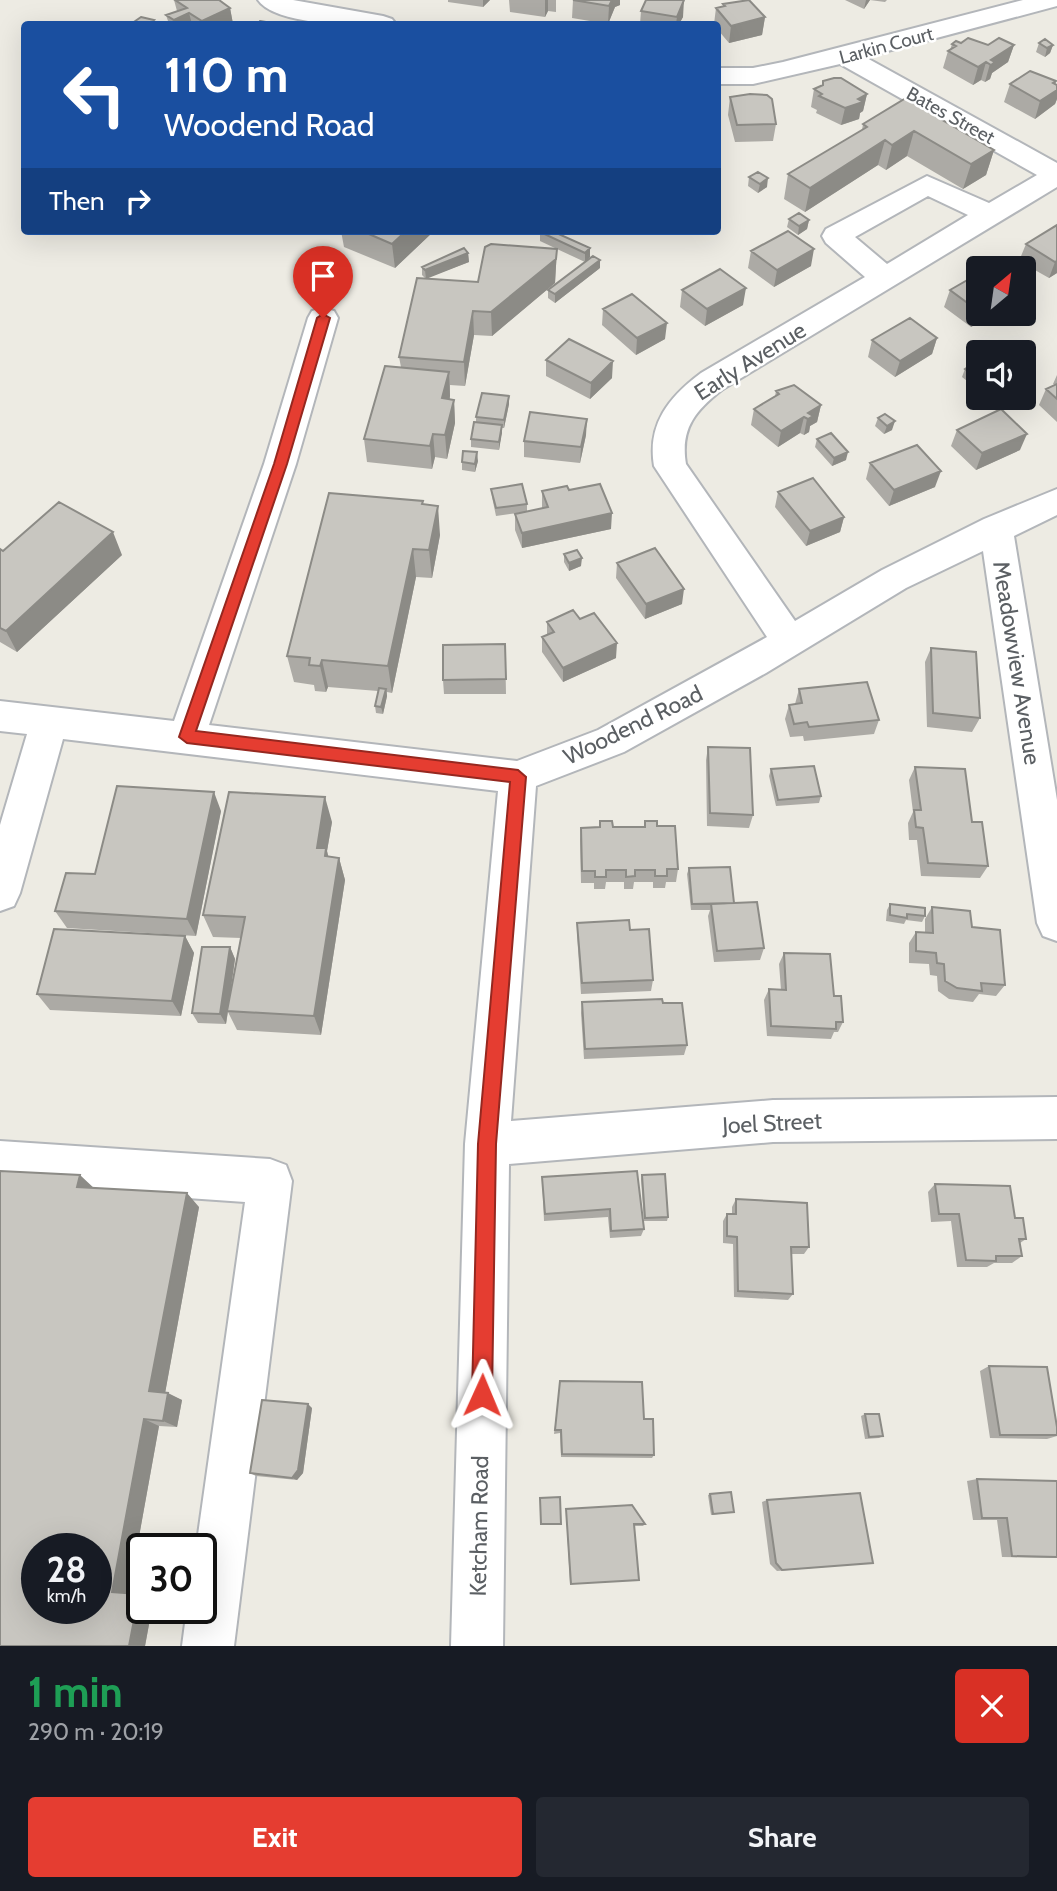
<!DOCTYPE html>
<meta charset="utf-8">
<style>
:root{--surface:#171b24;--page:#242831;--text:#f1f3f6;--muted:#9ea1a6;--accent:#e53d31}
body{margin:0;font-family:Cabin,sans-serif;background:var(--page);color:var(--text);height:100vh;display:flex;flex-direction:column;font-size:26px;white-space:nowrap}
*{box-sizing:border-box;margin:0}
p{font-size:23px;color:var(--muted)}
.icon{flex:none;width:38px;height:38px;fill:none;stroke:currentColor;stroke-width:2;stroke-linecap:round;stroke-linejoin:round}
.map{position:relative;height:1646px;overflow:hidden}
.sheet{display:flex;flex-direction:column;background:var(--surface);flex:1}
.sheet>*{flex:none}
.top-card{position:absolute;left:21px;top:21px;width:700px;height:214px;border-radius:7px;box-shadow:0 7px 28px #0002;background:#1a4fa0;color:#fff;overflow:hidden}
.needle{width:46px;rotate:29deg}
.fabs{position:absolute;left:966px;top:256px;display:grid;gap:14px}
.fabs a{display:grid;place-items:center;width:70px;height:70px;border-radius:7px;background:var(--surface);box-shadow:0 7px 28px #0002;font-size:35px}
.speed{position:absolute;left:21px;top:1533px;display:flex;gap:14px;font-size:35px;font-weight:700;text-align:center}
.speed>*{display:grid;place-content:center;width:91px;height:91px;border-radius:50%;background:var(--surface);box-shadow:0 7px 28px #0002;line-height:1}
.speed small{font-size:18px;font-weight:400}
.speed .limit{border:4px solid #111;border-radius:10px;background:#fff;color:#111}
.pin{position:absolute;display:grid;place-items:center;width:60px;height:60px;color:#fff;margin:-72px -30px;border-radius:50% 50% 50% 0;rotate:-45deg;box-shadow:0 0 7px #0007}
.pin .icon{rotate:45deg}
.me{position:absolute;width:77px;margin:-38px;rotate:1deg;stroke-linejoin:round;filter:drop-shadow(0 0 5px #0008)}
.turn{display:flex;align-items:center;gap:24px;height:147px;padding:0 28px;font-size:32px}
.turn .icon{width:91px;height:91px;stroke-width:2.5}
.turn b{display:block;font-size:49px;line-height:60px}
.then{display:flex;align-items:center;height:66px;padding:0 28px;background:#0003;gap:14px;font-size:26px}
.round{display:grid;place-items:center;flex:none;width:74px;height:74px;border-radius:7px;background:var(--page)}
.summary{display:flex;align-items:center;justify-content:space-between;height:119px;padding:0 28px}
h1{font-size:42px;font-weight:700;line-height:52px;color:#1e9e55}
.action{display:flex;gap:14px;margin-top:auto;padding:14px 28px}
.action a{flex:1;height:80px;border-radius:7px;background:var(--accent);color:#fff;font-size:28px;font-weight:700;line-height:80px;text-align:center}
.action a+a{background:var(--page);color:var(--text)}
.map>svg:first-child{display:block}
</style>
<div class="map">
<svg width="1057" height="1646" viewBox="0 0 1057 1646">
<rect width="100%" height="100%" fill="#edebe3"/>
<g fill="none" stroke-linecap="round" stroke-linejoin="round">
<g stroke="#b3b6ba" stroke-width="4">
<path id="minor" d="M258,0H293L383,16L392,19L396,24C367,27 275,26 258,0Z
M1023,0H1057V6L865,57L1057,163V187L723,389C696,410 680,428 686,464L795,621L882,570L984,519L1057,489V515L1014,536L1057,800V941L1043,936L1037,923L983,551L906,588L766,673L624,752L536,786L511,1121L773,1100L1057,1097V1139L773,1142L509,1164L503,1646H451L465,1144L498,791L63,739L20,893L14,906L0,911V825L27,734L0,731V701L174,721L264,464L308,318L312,311L323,308L334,311L338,318L296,464L209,725L517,761L598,730L767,637L654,466C647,424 669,397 701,373L865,277L826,243L822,236L826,229L927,176L989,203L1037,175L840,64L753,84H718V68H753L783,62ZM928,196L968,215L887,264L855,237Z
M0,1141L270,1159L286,1165L292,1181L234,1646H182L187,1608H201V1549H196L245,1202L0,1185Z"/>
</g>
<use href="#minor" fill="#fff" fill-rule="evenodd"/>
</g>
<path fill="#acaaa5" d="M174,0L230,8L233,24H169L166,15L177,11Z
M448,0H490L483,7L448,2Z
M509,0H556V12L548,11L545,17L510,12Z
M573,0L620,5L615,7L608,24L572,18Z
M845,0H887L885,2L870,0L864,9Z
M723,4L765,17L762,35L729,43L718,30V24H714L716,8L723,7Z
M641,11L683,17L679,24H640Z
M961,43L988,45H1014L1008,62L992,73L990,79L985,82L981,80L973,85L943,68L948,51L950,50L952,44Z
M1039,43L1053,45L1050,53L1045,57L1036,52Z
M823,81L867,94L863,111L860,113L859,119L841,125L816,113L817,110L811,107L814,89L822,86Z
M1056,81L1055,84L1057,85V99L1055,104L1035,119L1004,102L1010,84Z
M730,97L776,124L773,141L735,142L728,115Z
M945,115L943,121L994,150L986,175L963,189L907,156L886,170L878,165L805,212L784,199L788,174L862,130L863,124Z
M749,177L767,187L758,193L748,186Z
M789,219L809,220L807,229L798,235L787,227Z
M1057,225V273L1049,278L1019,261L1026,244Z
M341,231H434L395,268L344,247Z
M540,232L590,248V257L585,262L557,249L555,283L492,336L474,335L465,386L450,385V399L454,400L455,423L447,459L435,457L432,469L367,462L364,439L401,367L399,357L425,278L422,275V267L468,253L469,262L426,278L478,282L557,249L540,241Z
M751,251L811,266L774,287L748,268Z
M600,268L555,303L548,298V290Z
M978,274V313H995L971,327L944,307L950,290Z
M682,290L743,305L705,326L680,307Z
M603,309L665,339L636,355L602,325Z
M937,338L932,354L895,377L868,357L872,340Z
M546,360L612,378L590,399L546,376Z
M978,366V380L971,384L962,377L965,369Z
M1057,375V422L1039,405L1046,389L1055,385L1053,384Z
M776,391L821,405L817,422L810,426L809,432L804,435L800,433L778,447L751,425L754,409L775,396Z
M509,396V404L504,428H502L499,450L471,447V439L476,422V417Z
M985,397H1010L1008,403L994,410L983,401Z
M878,418L892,430L884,434L875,426Z
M957,430L1020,450L976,470L951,446Z
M586,435L580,463L524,457V441Z
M817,439L846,460L832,466L815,447Z
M478,461L475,472L462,470V462Z
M870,463L935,487L889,506L866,479Z
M491,489L527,504V512L542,508V491L569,490L611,529L522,548L515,530V514L525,512L496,516L492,497Z
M778,492L844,517L840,532L806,546L775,507Z
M423,505L440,535L432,578L416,577L392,693L387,692V696L383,714L376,713L375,706L378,691L328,687L326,692L315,691L314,685L294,682L287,656Z
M0,549L3,551L122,555L17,652L0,642Z
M564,554L581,566L569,571L564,562Z
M617,563L682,604L645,619L616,578Z
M580,619L616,658L563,682L542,652V637L547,635V622Z
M505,644L506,694H444L443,680Z
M931,648L980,718L972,732L927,727L925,662Z
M799,689L879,720L874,734L804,741L803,736L790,737L785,719L789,705L795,704Z
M708,747L753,815L749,828L707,826L706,760Z
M915,767L972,822L988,866L980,878L921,876L917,840H909L908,823L913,812L909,780Z
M771,769L821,796L819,803L776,806L769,776Z
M221,811L196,936L67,928L55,911Z
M600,821L613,827H644L645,821L657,826L678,869L676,882H666L665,888H653V882H634L633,889H624V882H606L605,889H594V883H581L580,840L581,828L599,827Z
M332,822L327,851L328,857L339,858L345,880L321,1035L237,1030L228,1012L226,1024L198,1023L192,1013L230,947L235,959L230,993L241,938L213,937L203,915Z
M689,868L734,903L764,948L760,960L714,962L708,916L710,910H691L687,874Z
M890,904L925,916L922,922L906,920L904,924L886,921L887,910Z
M932,907L1005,985L996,996L979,994L973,1002L949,999L938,991L937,976L930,975L929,964L909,963V943L916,932L925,933V919Z
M577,923L630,930L653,980L651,991L581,994L577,934Z
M185,936L194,953L181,1016L50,1010L37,994Z
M784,953L834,996L843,1022L838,1032H834L831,1039L767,1036L764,1000L769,989L781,990L779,964Z
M582,1002L663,1003L687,1045L684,1055L584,1059L581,1013Z
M637,1171L644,1229L641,1236L610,1238L608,1217L544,1221L542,1177Z
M642,1175L668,1217L667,1221H644L641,1179Z
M935,1184L1015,1218L1026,1239L1020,1243L1022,1256L1012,1263H994L987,1267H957L951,1221L931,1222L928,1192Z
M93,1188L199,1207L165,1393L182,1400L177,1427L159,1426L129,1592L142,1593V1608H152L145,1646H0Z
M736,1199L809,1247L804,1254H791L793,1294L788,1300L734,1297L733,1244L723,1243V1221L727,1214H732V1207Z
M989,1366L1057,1436L1047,1439L990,1438L980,1371Z
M560,1381L644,1419L654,1455L652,1458L561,1457L560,1433L554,1434Z
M312,1408L303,1473L297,1480L256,1476L250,1473Z
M865,1414L883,1436L879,1438L865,1439L861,1416Z
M977,1479L1057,1481V1558L1002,1557L997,1520H973L967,1481Z
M710,1494L734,1512L711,1515L708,1495Z
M767,1500L873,1563L777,1571L770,1564L762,1502Z
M566,1509L645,1524L643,1526H634L639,1580L570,1584L566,1511Z"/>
<path fill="#8c8b86" d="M483,0H490L483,7Z
M545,0H548V11L545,17Z
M612,0H620V5L615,7L608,24L609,6Z
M684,0L683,17L679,24H676L677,17Z
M866,0H870L864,9Z
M230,8L233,24H202V21Z
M189,13L192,24H175L174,20Z
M765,17L762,35L729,43L731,26Z
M1014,45L1008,62L992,73L990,79L985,82L991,60Z
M1053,45L1050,53L1045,57L1047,48Z
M986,62L981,80L973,85L978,67Z
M1056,81L1052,93L1057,90V99L1055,104L1035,119L1040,101L1053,83Z
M867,94L863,111L860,113L859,119L841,125L845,108Z
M914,131L907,156L886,170L892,145Z
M885,140L878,165L805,212L810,188Z
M994,150L986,175L963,189L971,164Z
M768,178L767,187L758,193L760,184Z
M809,220L807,229L798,235L799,226Z
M406,231H434L395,268L392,244Z
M590,248V257L585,262V253Z
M557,249L555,283L492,336L491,312Z
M814,249L811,266L774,287L777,270Z
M468,253L469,262L426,279L425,270Z
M600,260V268L555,303V294Z
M1057,261V273L1049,278L1055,262Z
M746,288L743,305L705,326L707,309Z
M977,310H978V313H995L971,327Z
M473,311L474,335L465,386L464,362Z
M667,323L665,339L636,355L637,338Z
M937,338L932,354L895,377L900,361Z
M613,361L612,378L590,399L591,383Z
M449,372L450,396L444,422L442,398Z
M978,373V380L971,384L974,376Z
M509,396V404L504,428V420Z
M1007,397H1010L1008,403L994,410L997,402Z
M454,400L455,423L447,459L445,435Z
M821,405L817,422L810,426L809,432L804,435L808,413Z
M804,417L800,433L778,447L781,431Z
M587,419L586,435L580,463L581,447Z
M895,421L892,430L884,434L887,426Z
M502,425V433L499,450V442Z
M433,434L435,457L432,469L430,446Z
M1027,434L1020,450L976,470L982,453Z
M477,452L478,461L475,472V464Z
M848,452L846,460L832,466L834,458Z
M941,471L935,487L889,506L894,490Z
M438,506L440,535L432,578L429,550Z
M612,513L611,529L522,548V533Z
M844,517L840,532L806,546L810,531Z
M113,532L122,555L17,652L6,631Z
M413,549L416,577L392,693L388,666Z
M582,558L581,566L569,571V563Z
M684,589L682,604L645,619L646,604Z
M617,643L616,658L563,682V668Z
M322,660L328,687L326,692L320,666Z
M386,689L387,696L383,714L381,707Z
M214,792L221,811L196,936L187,919Z
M325,797L332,822L327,851L332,871L317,848Z
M339,858L345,880L321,1035L314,1016Z
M185,936L194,953L181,1016L172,1001Z
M230,947L235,959L226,1024L220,1014Z
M80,1175L96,1190L77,1187Z
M187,1193L199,1207L164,1399L149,1391Z
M168,1393L182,1400L177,1427L163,1421Z
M308,1404L312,1408L303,1473L297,1480L292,1478Z
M144,1419L159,1426L129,1592H112Z
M139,1594H142V1608H152L145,1646H129Z"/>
<path fill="#c8c6c0" stroke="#8c8b86" stroke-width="2" fill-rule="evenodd" d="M175,0H219L230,8L202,21L189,13L174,20L166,15L187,8Z
M573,0H612L609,6Z
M646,0H684L677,17L641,11Z
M749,0L765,17L731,26L716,8L725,6L723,4Z
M141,17L154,20L149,24H131Z
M260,21L278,24H258Z
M968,38L988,45L999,38L1014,45L991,60L995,62L991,65L986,62L978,67L948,51L956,46L952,44L956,41L961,43Z
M1045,39L1053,45L1047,48L1039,43Z
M1030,71L1056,81L1053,83L1057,85V90L1040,101L1010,84Z
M834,78H841L867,94L858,99L863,102L845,108L819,96L822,94L814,89L823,85V81Z
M750,94L767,95L772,99L776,124L737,125L730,97Z
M911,95L945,115L939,118L994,150L971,164L914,131L892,145L885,140L810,188L788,174L867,127L863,124Z
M758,172L768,178L760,184L749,177Z
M799,213L809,220L799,226L789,219Z
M1057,225V261L1055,262L1026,244Z
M362,231H406L392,244Z
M541,231H552L590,248L585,253L540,232Z
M788,231L814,249L777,270L751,251Z
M491,244L557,249L556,259L491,312L473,311L464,362L399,357L417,278L478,282L485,247Z
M464,248L468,253L425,270L422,267Z
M593,256L600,260L555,294L548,290Z
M720,269L746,288L707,309L682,290Z
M978,274V310H977L950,290Z
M632,294L667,323L637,338L603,309Z
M910,318L937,338L900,361L872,340Z
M569,339L613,361L591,383L546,360Z
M974,363L978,366V373L974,376L965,369Z
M385,366L449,372L442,398L454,400L445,435L433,434L430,446L364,439Z
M1057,384V399L1046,389Z
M794,385L821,405L808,413L813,416L808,419L804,417L781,431L754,409L779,394L776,391Z
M482,393L509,396L504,420L476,417Z
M992,397H1007L997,402Z
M1001,409L1027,434L982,453L957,430Z
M530,412L587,419L581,447L524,441Z
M885,414L895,421L887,426L878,418Z
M474,422L502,425L499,442L471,439Z
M831,433L848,452L834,458L817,439Z
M917,445L941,471L894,490L870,463Z
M463,451L477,452L475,464L462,462Z
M813,478L844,517L810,531L778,492Z
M522,484L527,504L496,508L491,489Z
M600,484L612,513L522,533L515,514L548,507L542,491L567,486L569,490Z
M329,493L423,501L422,504L438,506L429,550L413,549L388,666L322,660L320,666L309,665L310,658L287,656Z
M59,502L113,532L6,631L0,628V549L3,551Z
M655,548L684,589L646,604L617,563Z
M577,550L582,558L569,563L564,554Z
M573,610L580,619L594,613L617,643L563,668L542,637L554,632L547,622Z
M505,644L506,679L443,680V645Z
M931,648L976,652L980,718L933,713Z
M867,682L879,720L809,727L807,722L794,724L789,705L802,703L799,689Z
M379,688L386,689L381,707L375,706Z
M708,747L750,748L753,815L710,813Z
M814,766L821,796L778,800L771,769Z
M915,767L965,769L972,822H982L988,866L928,863L923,828L916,827L914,810H921Z
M117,786L214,792L187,919L55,911L66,873L95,874Z
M229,792L325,797L317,848H326L325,856L339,858L314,1016L227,1011L245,917L203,915Z
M600,821H612L613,827H645V821H657V826H675L678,869H667V876H655V870H635V876L626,877V870H606V877H595V871H582L581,828L600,827Z
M730,867L734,903L692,904L689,868Z
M757,902L764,948L717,951L711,904Z
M890,904L925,908V916L907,914V918L890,915Z
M932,907L970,911L972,927L1000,930L1005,985L981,983L982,991L957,988L945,981L944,964L937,963L936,953L916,951V932L933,933Z
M629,920L630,930L649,929L653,980L582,983L577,923Z
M54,929L185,936L172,1001L37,994Z
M202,947H230L220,1014L192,1013Z
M784,953L830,954L834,996H841L843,1022H836V1029L771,1026L769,989L786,990Z
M662,999L663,1003H682L687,1045L585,1049L582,1002Z
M0,1171L80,1175L77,1187L187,1193L149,1391L168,1393L163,1421L144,1419L112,1592L139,1594L129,1646H0ZM37,1549H96V1608H37Z
M637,1171L644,1229L611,1231L610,1209L545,1214L542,1177Z
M665,1174L668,1217L645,1218L642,1175Z
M935,1184L1010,1186L1015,1218H1023L1026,1239H1019L1022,1256H996V1261L966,1260L959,1214H939Z
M736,1199L807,1203L809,1247H791L793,1294L738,1291L737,1237L727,1236V1214H736Z
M989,1366L1047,1367L1057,1427V1435H1000Z
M560,1381L642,1382L644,1419H653L654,1455L562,1454L561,1430H555Z
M262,1400L308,1404L298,1470L292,1478L250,1473Z
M865,1414H879L883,1436L869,1437Z
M977,1479L1057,1481V1557L1012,1556L1007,1518H982Z
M731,1492L734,1512L713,1514L710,1494Z
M860,1493L873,1563L782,1570L776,1563L767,1500Z
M560,1497L561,1524H541L540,1498Z
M632,1505L645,1524H634L639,1580L571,1584L566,1509Z"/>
<path fill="#e53d31" stroke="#952820" stroke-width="2" d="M323,314L330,318L287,464L196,731L518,770L526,777L496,1144L492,1395L489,1402L482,1405L475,1402L472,1395L478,1144L510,782L187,743L179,737L274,464L317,318Z"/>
<g text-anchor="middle" stroke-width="5" stroke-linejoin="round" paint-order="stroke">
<g font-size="19" fill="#5b5f63" stroke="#fff">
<text transform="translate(886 45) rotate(-15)" y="7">Larkin Court</text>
<text transform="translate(951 115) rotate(29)" y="7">Bates Street</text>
</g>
<g font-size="23" fill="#5b5f63" stroke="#fff">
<text transform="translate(750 361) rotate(-32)" y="8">Early Avenue</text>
<text transform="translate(1017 663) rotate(81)" y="8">Meadowview Avenue</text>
<text transform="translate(633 725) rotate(-26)" y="8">Woodend Road</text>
<text transform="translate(772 1123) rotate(-3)" y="8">Joel Street</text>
<text transform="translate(479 1526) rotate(-89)" y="8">Ketcham Road</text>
</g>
</g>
</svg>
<div class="fabs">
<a><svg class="needle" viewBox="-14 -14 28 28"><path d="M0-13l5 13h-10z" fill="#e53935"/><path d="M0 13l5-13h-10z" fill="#9ea1a6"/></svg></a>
<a><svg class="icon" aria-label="sound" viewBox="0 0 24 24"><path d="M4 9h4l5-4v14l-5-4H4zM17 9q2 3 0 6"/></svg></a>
</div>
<div class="speed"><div>28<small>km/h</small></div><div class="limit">30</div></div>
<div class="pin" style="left:323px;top:318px;background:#d93025"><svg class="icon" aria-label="arrive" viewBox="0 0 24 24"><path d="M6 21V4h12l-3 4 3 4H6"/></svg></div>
<svg class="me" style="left:482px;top:1395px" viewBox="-20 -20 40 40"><path d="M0-17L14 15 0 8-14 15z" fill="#e53d31" stroke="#fff" stroke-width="4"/></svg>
<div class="top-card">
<div class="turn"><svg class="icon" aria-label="left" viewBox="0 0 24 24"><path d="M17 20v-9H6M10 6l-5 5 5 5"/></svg><div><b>110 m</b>Woodend Road</div></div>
<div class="then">Then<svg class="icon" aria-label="right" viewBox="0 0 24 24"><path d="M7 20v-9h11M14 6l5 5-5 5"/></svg></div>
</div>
</div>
<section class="sheet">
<div class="summary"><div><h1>1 min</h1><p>290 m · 20:19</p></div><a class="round" style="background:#d93025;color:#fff"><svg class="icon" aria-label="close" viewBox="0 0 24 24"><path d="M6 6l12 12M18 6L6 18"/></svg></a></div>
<div class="action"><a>Exit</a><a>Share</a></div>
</section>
